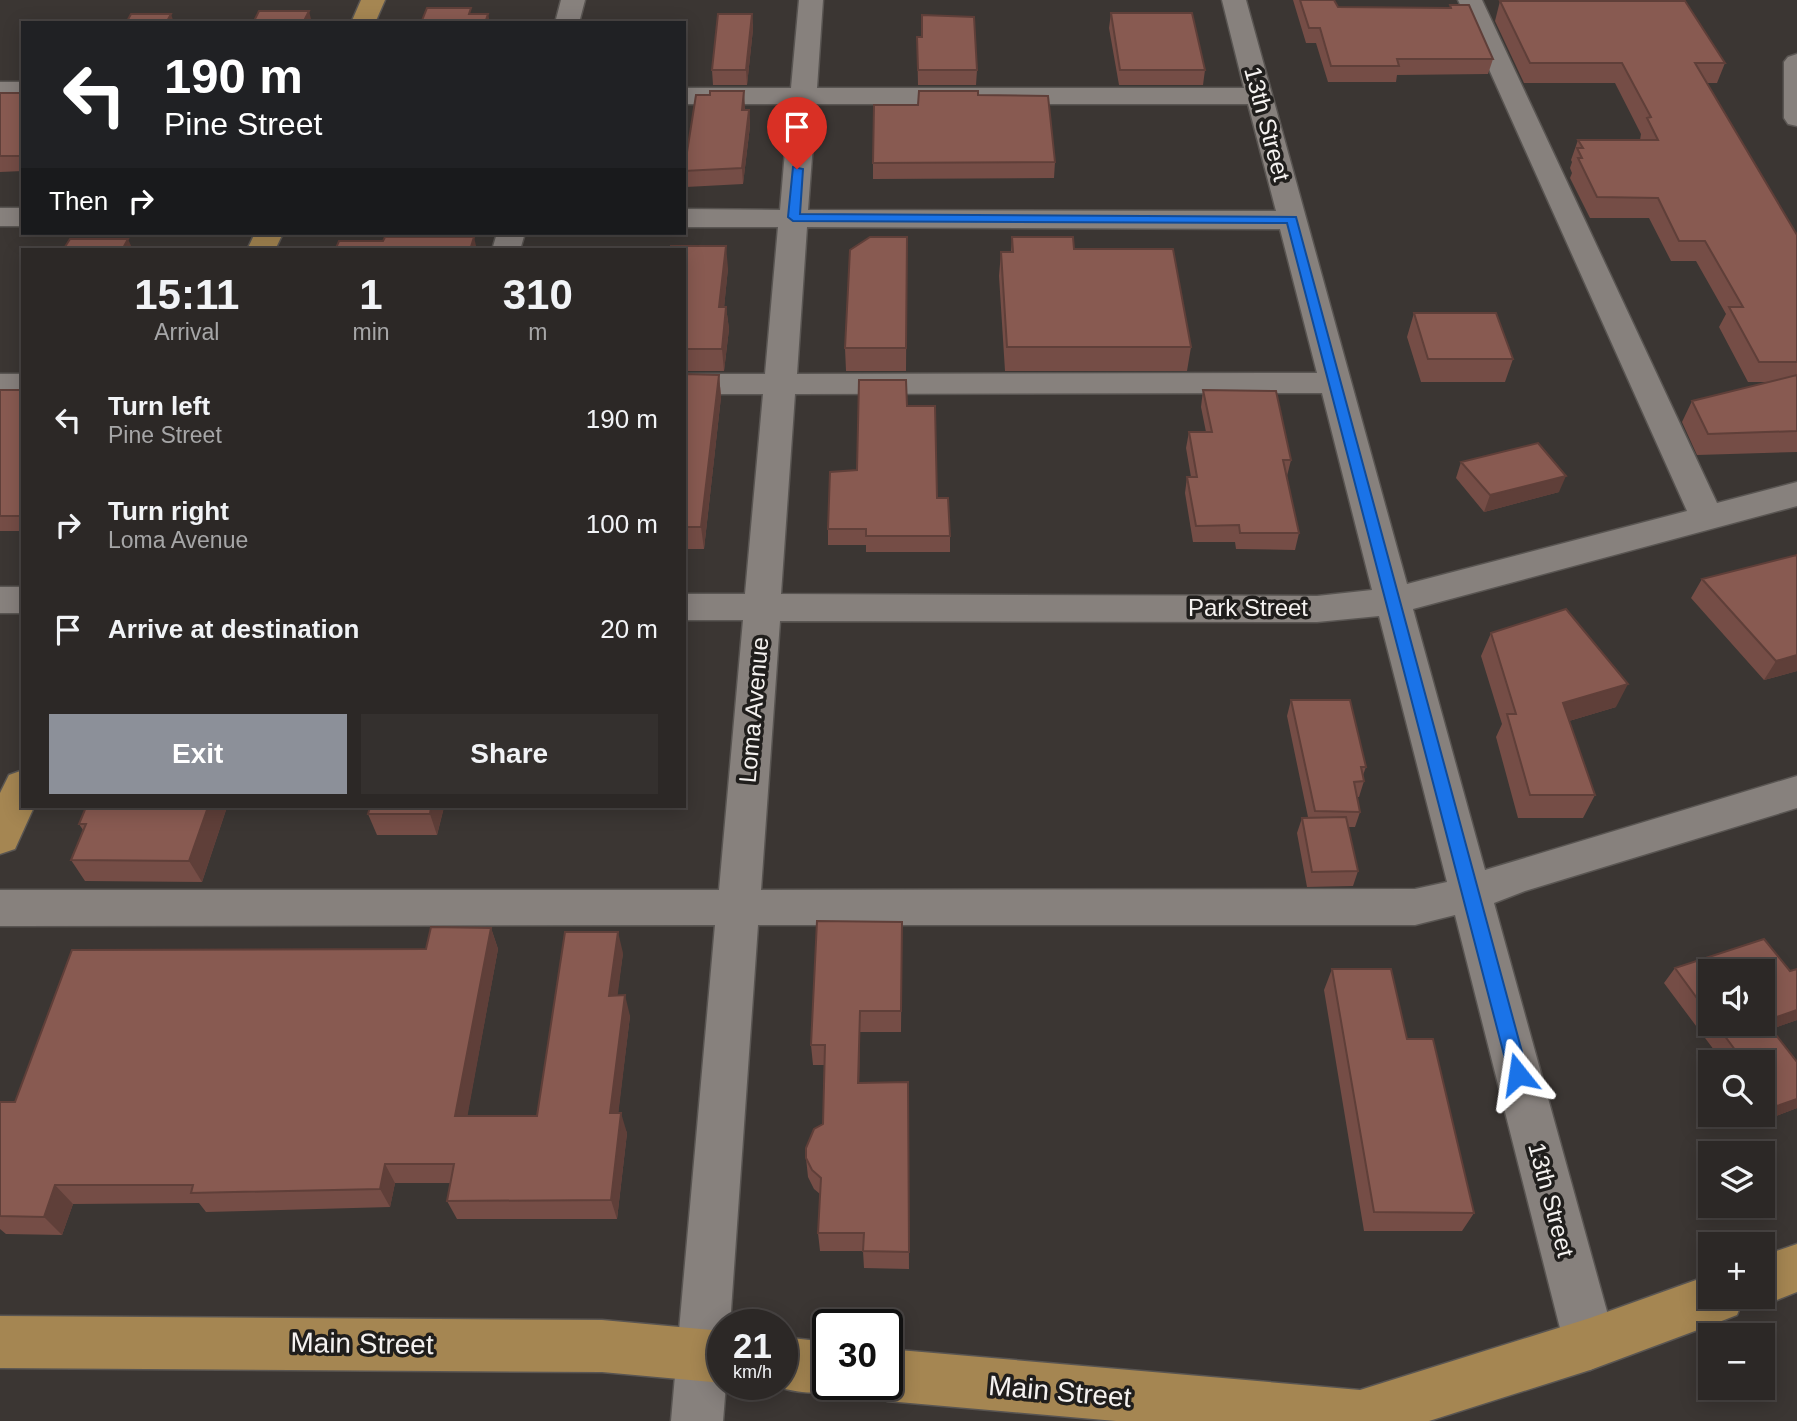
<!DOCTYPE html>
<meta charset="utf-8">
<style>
:root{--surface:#2c2826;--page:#34302e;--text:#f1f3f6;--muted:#a6a6a7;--line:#484443;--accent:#8c9099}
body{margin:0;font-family:Arial,sans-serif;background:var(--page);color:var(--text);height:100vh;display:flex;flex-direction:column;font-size:26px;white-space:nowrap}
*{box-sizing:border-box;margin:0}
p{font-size:23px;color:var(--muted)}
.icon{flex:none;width:38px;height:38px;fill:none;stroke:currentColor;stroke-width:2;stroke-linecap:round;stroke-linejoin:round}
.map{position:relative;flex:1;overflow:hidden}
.sheet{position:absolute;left:21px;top:248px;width:665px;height:560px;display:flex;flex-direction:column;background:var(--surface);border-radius:0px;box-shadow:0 4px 18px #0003,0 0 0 2px var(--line)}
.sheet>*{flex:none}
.hud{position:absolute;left:21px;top:21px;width:665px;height:214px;border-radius:0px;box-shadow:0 4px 18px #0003,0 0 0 2px var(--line);background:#202124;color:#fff;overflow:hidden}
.controls{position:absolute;left:1698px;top:959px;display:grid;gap:14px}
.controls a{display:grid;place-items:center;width:77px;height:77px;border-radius:0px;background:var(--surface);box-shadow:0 4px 18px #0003,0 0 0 2px var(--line);font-size:35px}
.speed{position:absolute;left:707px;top:1309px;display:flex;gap:14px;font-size:35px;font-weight:700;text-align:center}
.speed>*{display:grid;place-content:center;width:91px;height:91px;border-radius:50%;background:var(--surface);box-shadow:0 4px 18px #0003,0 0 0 2px var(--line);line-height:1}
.speed small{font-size:18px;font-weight:400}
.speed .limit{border:4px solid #111;border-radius:10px;background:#fff;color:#111}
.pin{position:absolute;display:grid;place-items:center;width:60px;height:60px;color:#fff;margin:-72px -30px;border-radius:50% 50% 50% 0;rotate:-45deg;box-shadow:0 0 7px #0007}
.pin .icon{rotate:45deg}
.me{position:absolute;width:77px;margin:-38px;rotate:345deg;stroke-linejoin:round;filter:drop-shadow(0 0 5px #0008)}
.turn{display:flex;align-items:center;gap:24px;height:147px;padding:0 28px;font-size:32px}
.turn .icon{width:91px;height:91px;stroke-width:2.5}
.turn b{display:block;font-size:49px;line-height:60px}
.then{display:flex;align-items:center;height:66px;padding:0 28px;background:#0003;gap:14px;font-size:26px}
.eta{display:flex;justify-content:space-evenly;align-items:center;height:119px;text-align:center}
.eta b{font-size:42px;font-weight:700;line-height:49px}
.cta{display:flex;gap:14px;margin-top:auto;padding:14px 28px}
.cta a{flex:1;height:80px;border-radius:0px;background:var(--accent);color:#fff;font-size:28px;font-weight:700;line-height:80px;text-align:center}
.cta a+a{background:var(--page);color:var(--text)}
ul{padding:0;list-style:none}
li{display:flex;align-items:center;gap:21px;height:105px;padding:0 28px}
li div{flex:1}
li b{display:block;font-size:26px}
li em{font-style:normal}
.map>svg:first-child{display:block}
</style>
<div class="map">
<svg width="1797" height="1421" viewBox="0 0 1797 1421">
<rect width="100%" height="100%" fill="#3b3633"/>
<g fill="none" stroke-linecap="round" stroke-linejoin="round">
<g stroke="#595552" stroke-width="3">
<path id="minor" d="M561,0H585L579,23H555Z
M799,0H823L817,88H1244L1222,0H1246L1407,584L1687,511L1458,0H1482L1717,503L1797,482V506L1413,609L1485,870L1797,776V808L1525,891L1494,903L1616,1344L1608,1362L1590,1370L1572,1362L1564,1344L1455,915L1415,925H758L730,1325H723V1384H726L723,1421H671L715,925L0,926V890H719L743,620H684V594H745L763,394H684V374H765L778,227H684V209L780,210L789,104H684V88H791ZM816,104H1248L1276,211L808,210ZM807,227L1280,229L1317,373L797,374ZM1322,393L1372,590L1317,596L781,594L795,394ZM1379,616L1447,882L1415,889L761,890L780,621L1317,622Z
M1797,54V126L1788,124L1784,118V62L1788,57Z
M0,82H23V98H0Z
M0,208H23V226H0Z
M497,233H525L520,250H492Z
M0,374H23V394H0Z
M0,587H23V613H0Z"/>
</g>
<g stroke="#595552" stroke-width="3">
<path id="major" d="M361,0H385L375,23H351Z
M255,233H283L275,250H247Z
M23,770V807H34L15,849L0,854V793L9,775Z
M1797,1244V1292L1762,1306L1744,1297L1737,1315L1719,1322L1590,1370L1429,1421H1116L887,1401L869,1393L865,1384H887V1349L1360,1390L1590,1318L1710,1275V1297H1762V1256Z
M0,1316L602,1320L723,1331V1383L602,1372L0,1368Z
M782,1337L828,1342V1384L846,1386C823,1396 795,1394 771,1384H782Z"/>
</g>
<use href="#minor" fill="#87817d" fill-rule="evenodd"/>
<use href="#major" fill="#a58652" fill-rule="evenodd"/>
</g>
<path fill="#754d46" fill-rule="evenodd" d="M1293,0H1334L1338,7L1450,8V5L1493,59L1488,74L1397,75L1396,82H1328L1316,43H1306Z
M1500,1L1725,63L1717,83H1707L1797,235V452L1697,455L1682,422L1692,401L1768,382H1748L1719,327L1726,314L1696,261H1671L1649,218H1590L1570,178L1572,173L1570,168L1572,162L1571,160L1578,140H1640L1641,134L1615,83H1524L1495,21Z
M1111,13L1205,70L1203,85H1119L1109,28Z
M752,14L753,29L747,85H713L712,70Z
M917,37L977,70L976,85H918Z
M0,93H23V171L0,172Z
M978,95L1055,162L1054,178L873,179V163L918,105Z
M745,107V110H749L750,126L743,184L686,187L684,171Z
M907,237L906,371H846L845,348Z
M1012,237L1074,249L1191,347L1187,371H1005L999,276L1001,252H1011Z
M684,250L728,268L724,307H726L729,329L724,371H684Z
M1414,313L1513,359L1505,382H1421L1407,337Z
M684,374L719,375L721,397L704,549H684Z
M0,390H23V531H0Z
M1203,390L1291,460L1287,476L1299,533L1295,550L1236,549L1235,542H1193L1185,493L1187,477H1191L1186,448L1189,432H1206L1201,407Z
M907,406L950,536V552H866V545H828V529L857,470Z
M1461,462L1559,492L1484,512L1456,478Z
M1702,579L1797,671L1764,680L1691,598Z
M1491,633L1616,707L1569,721L1595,795L1583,818H1518L1496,737L1502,724L1481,656Z
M1291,700L1366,767L1363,775L1364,781L1359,797H1357L1360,812L1355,827H1348L1358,871L1353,886L1307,887L1297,833L1302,818L1308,817L1287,716Z
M227,807L202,882L85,881L71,860L83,830L79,824Z
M370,807H444L437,835H377L368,814Z
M902,922L901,1032H860L859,1083L908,1082L909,1269L864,1268L863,1251H820L818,1233L820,1194L814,1189L808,1177L806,1158L823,1124L824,1065H813L811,1045Z
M491,928L498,949L467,1116H537L623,953L617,995L630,1016L618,1113L627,1133L617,1219H457L447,1201L450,1183H395L390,1207L206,1212L199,1203L73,1204L62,1235L6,1234L0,1229V1102H15L426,949Z
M1764,939L1790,971L1797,969V1020L1771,1029L1797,1062V1108L1765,1120L1761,1115H1762V1062H1723L1664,983L1675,968ZM1710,971H1762V1024H1710Z
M1332,969L1407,1039L1474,1213L1462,1231H1364L1324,990Z"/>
<path fill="#5f3f39" d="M309,11L312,23H303Z
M171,14L174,23H166Z
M488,14L490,23H485Z
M752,14L753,29L747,85L746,70Z
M744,91L745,107L743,125L742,110Z
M749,110L750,126L743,184L742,168Z
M474,237L477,250H470Z
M128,239L133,250H122Z
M726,246L728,268L722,329L719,307Z
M726,307L729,329L724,371L722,349Z
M719,375L721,397L704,549L701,527Z
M1566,476L1559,492L1484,512L1490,495Z
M1797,655V671L1764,680L1776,661Z
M1628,684L1616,707L1552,726L1563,703Z
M208,807H227L202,882L189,861Z
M431,807H444L437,835L430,814Z
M491,928L498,949L464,1135L455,1116Z
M618,932L623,953L615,1016L609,996Z
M625,995L630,1016L616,1133L610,1113Z
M1797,1010V1020L1754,1035L1765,1021Z
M860,1011V1032L859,1103L858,1083Z
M1797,1099V1108L1765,1120L1777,1106Z
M621,1113L627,1133L617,1219L611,1200Z
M385,1164L395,1183L390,1207L380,1189Z
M55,1185L73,1204L62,1235L44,1217Z"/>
<path fill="#885a51" stroke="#5f3f39" stroke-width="2" d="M1300,0H1334L1338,7L1451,8L1450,5H1469L1493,59H1397L1399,66H1331L1320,28H1309Z
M1500,1H1685L1725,63H1695L1797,235V362H1759L1729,307H1743L1705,241H1679L1658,198L1597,197L1578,158H1582L1577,148H1583L1578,140H1658L1647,118L1651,117L1622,63H1530Z
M427,8H471L469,14H488L485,23H421Z
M259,11H309L303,23H253Z
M1111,13H1192L1205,70H1120Z
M131,14H171L166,23H126Z
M718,14H752L746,70H712Z
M922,15L974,17L977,70H918L917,37H922Z
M710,91H744L742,110H749L742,168L684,171L696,95H710Z
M919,91H978V95L1048,96L1055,162L873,163L874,105H918Z
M0,93H23V156H0Z
M385,237H474L470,250H335L339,241H383Z
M870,237H907L906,348H845L850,250Z
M1012,237H1073L1074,249H1173L1191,347H1007L1001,252H1013Z
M70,239H128L122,250H63Z
M671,246H726L719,307H726L722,349H684V250H671Z
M1414,313H1496L1513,359H1428Z
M684,374L719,375L701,527H684Z
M1797,375V431L1708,434L1692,401Z
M859,380H906L907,406H935L937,498H948L950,536H866V529H828L830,472L857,470Z
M0,390H23V516H0Z
M1203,390L1276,391L1291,460H1283L1299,533H1240L1239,525L1196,526L1187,477H1197L1189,432H1212Z
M1538,443L1566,476L1490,495L1461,462Z
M1797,555V655L1776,661L1702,579Z
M1566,609L1628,684L1563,703L1595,795H1530L1507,714H1516L1491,633Z
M1291,700H1350L1366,767H1361L1364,781L1354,782L1360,812L1315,811Z
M86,807H208L189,861L71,860L86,824H79Z
M370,807H431L430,814H368Z
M1346,817L1358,871L1312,872L1302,818Z
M817,921L902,922L901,1011H860L858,1083L908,1082L909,1252L863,1251L864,1233H818L821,1178L812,1170L806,1158V1148L814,1129L823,1124L825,1045H811Z
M431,927L491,928L455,1116H537L565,932H618L609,996L625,995L610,1113H621L611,1200L447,1201L454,1164H385L380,1189L191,1193L193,1185H55L44,1217L0,1216V1102H15L72,950L426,949Z
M1764,939L1790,971L1797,969V1010L1765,1021L1797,1062V1099L1777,1106L1762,1086V1062H1744L1716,1024H1762V971H1710V1016L1675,968Z
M1332,969H1391L1407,1039H1433L1474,1213L1374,1212Z"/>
<path fill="#1a73e8" stroke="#114b97" stroke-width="2" d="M793,167L803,169L800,214L1296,217L1528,1074L1525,1080L1518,1082L1511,1080L1509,1074L1287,223L793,221L788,217Z"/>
<g text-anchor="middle" stroke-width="7" stroke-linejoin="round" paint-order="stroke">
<g font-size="24" fill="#f5f2f0" stroke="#201e1c">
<text transform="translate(1267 124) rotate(75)" y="8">13th Street</text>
<text x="1248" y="616">Park Street</text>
<text transform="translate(754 710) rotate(-85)" y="8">Loma Avenue</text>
<text transform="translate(1551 1200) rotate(75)" y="8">13th Street</text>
</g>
<g font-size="28" fill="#f5f2f0" stroke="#201e1c">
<text transform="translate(362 1343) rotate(1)" y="10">Main Street</text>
<text transform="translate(1060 1391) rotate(5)" y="10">Main Street</text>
</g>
</g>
</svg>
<div class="controls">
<a><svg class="icon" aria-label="sound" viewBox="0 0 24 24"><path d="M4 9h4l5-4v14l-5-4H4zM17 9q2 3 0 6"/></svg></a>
<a><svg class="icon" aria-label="search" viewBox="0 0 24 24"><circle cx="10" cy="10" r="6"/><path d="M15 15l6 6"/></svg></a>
<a><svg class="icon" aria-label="layers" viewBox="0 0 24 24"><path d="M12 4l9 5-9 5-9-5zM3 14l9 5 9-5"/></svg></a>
<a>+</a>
<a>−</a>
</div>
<div class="speed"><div>21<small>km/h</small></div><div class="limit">30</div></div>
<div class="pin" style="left:797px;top:169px;background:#d93025"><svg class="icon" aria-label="arrive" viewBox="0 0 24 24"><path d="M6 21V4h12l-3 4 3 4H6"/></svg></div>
<svg class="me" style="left:1518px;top:1074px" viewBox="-20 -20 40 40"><path d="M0-17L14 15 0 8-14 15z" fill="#1a73e8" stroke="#fff" stroke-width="4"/></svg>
<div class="hud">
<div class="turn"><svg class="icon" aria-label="left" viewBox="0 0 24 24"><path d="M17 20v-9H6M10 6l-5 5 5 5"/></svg><div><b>190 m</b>Pine Street</div></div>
<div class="then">Then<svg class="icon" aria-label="right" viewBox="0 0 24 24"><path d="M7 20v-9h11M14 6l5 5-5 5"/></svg></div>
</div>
<section class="sheet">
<div class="eta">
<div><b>15:11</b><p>Arrival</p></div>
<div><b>1</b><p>min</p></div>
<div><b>310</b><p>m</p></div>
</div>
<ul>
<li><svg class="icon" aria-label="left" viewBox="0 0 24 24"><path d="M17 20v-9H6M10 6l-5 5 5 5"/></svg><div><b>Turn left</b><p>Pine Street</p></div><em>190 m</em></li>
<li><svg class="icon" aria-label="right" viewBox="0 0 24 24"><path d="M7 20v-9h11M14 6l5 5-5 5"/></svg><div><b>Turn right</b><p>Loma Avenue</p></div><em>100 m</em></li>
<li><svg class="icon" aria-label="arrive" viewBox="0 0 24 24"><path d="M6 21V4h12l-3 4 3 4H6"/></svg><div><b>Arrive at destination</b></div><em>20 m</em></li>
</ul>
<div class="cta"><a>Exit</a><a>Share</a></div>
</section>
</div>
